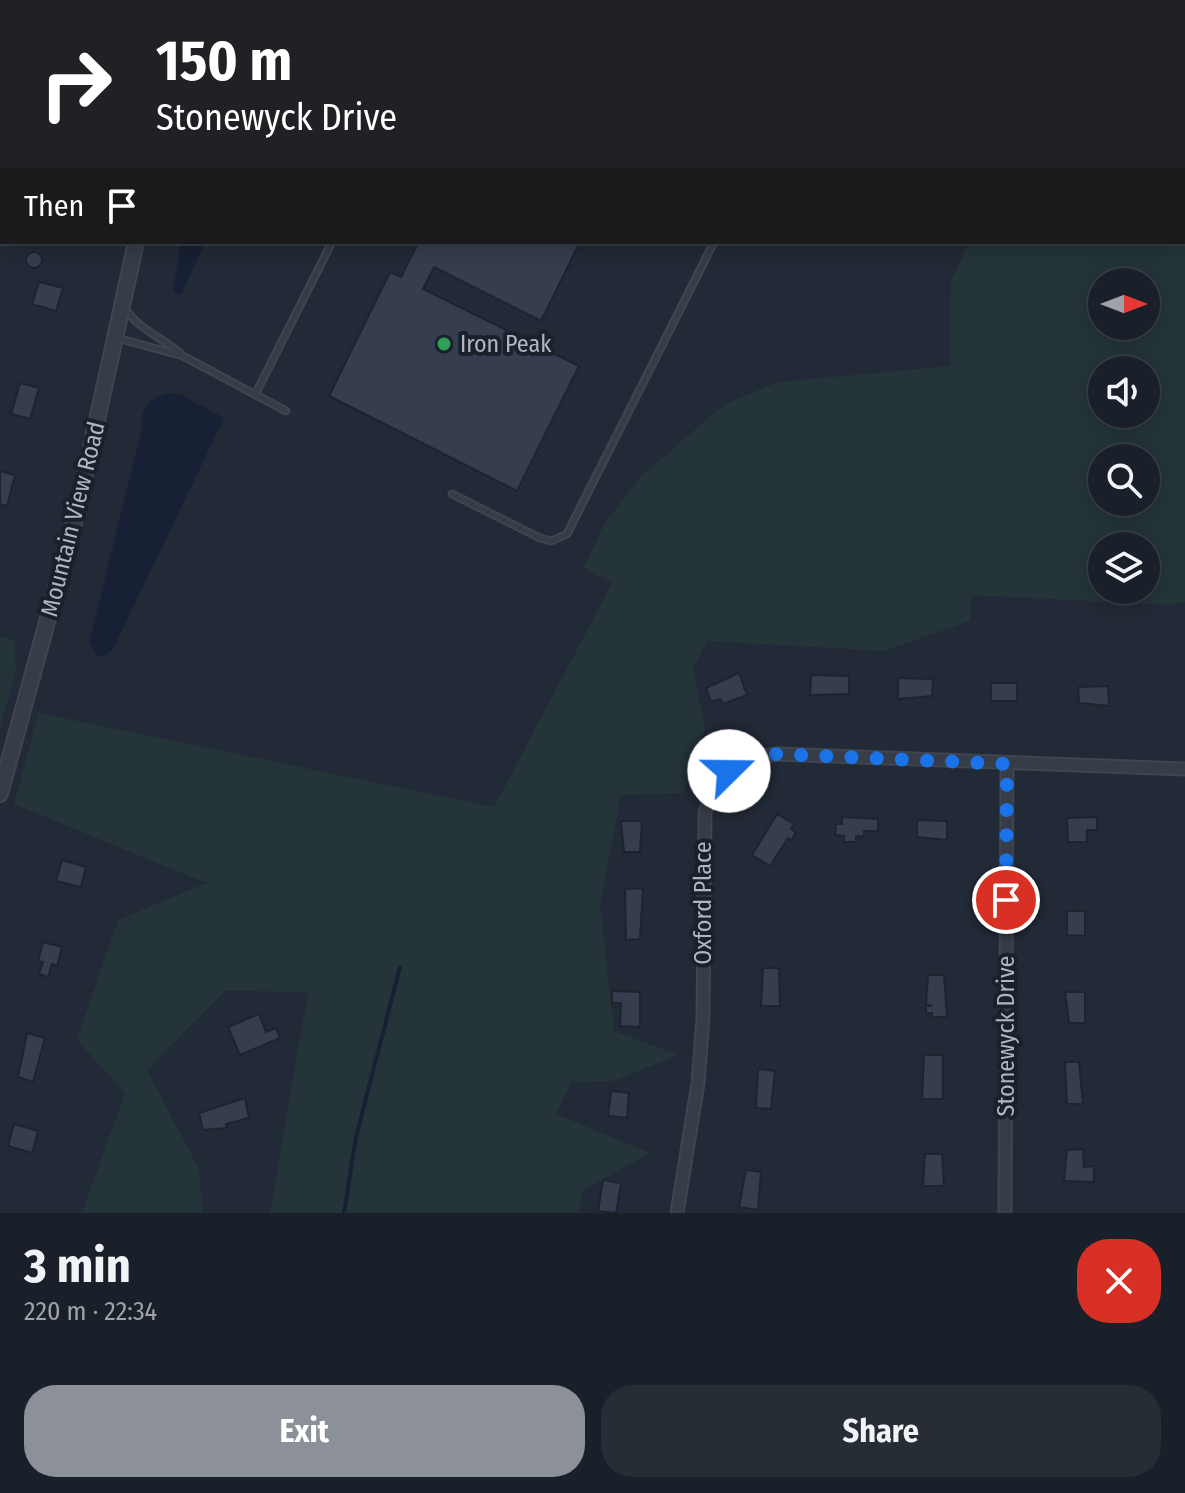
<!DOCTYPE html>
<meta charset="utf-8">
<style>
:root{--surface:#1a2029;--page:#272d35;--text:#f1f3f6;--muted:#9fa3a8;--line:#383e46;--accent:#8c9099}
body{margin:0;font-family:"Fira Sans Condensed",sans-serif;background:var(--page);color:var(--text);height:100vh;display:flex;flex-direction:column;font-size:30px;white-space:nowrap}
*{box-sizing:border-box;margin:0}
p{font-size:26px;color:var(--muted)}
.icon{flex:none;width:44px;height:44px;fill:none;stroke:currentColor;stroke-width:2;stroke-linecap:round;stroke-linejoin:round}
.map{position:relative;height:1213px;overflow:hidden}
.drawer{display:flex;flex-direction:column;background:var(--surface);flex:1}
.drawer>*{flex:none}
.hud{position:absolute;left:0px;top:0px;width:1186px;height:244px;box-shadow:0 4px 20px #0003,0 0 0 2px var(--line);background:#202124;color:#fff;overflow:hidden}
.needle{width:52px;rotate:90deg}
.fabs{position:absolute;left:1088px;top:268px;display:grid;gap:16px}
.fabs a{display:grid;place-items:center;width:72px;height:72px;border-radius:50%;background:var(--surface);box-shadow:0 4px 20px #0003,0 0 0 2px var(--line);font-size:40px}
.pin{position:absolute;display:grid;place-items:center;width:68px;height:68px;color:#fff;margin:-34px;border:4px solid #fff;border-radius:50%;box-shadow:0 2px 8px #0007}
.me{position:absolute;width:88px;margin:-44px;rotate:68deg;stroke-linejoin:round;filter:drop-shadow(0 0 6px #0008)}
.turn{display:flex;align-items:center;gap:28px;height:168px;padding:0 24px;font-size:36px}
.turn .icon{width:104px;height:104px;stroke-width:2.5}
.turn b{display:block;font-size:56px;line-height:68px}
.then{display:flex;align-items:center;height:76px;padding:0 24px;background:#0003;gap:16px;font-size:30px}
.round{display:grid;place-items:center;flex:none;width:84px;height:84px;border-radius:32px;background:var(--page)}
.summary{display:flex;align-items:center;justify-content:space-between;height:136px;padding:0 24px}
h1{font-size:48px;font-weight:700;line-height:60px}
.cta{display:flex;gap:16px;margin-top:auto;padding:16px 24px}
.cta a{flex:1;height:92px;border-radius:32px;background:var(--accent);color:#fff;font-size:32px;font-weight:700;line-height:92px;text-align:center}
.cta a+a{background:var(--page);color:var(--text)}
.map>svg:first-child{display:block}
</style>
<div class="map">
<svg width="1185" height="1213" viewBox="0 0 1185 1213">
<rect width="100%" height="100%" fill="#222a37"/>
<path fill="#243438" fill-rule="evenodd" d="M927,0H1185V602L1165,605L972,595L970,621L885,651L707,641L693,668L705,728L683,793L621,795L600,904L614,1031L678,1055L613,1081L571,1082L556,1114L650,1153L583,1190L579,1213H270L308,992L225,991L147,1070L199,1169L203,1213H82L125,1093L77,1040L118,920L206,883L14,804L39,713L494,807L612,583L584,568L603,526L640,477L725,404L778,382L950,366L951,280L970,242H1184V2ZM1146,282V326H1102V282ZM1102,370H1146V414H1102ZM1146,458V502H1102V458ZM1146,546V590H1102V546Z
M0,636L14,640L16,669L0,729Z"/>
<path fill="#172034" d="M181,242H205L182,293L178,295L173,290Z
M168,393L181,395L224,418L113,649L106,655L97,656L89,643L142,429C140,410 149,397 168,393Z"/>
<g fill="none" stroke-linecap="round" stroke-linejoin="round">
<path stroke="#172034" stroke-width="4" d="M344,1213L356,1137L400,967"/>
</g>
<path fill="#353d4e" stroke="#1d232f" stroke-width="2" d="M410,242H580L541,321L434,267L423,289L579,366L517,491L329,396L390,272L401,277L417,245Z
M26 260a8 8 0 1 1 16 0a8 8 0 1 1-16 0Z
M39,282L63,288L56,311L32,304Z
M20,383L39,388L30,419L11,414Z
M0,471L15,475L7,506L0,504Z
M739,673L747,695L723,704L720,699L711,702L706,688Z
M811,675L849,676V694L810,695Z
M898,678L933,679L932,696L898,699Z
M991,683H1017V701H991Z
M1108,686L1109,706L1079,703L1078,687Z
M777,814L794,824L791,829L796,832L791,841L788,838L770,866L752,855Z
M842,817L878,819V831H864V836H856V842H844V836L835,835L836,824H842Z
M1097,817V830H1087V842H1068L1067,818Z
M917,820L947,821V840L917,837Z
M621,821H642L640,852H624Z
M62,860L86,867L81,887L56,881Z
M643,888L640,939L626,940L625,889Z
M1067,911H1085V936L1067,935Z
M43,942L62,947L57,966L52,964L48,977L39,974L43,962L38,961Z
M763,968H779L780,1006H761Z
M928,975H944L947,1017H932V1013H926V1006H932L926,1004Z
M612,991L640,992V1027L620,1026L621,1003H612Z
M1065,992H1085V1023H1069Z
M259,1014L266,1032L276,1028L280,1038L240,1055L228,1027Z
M27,1033L45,1038L33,1082L18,1077Z
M924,1055H943V1099H922Z
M1065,1062H1079L1083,1104H1067Z
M758,1069L775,1071L771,1109L756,1108Z
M611,1091L629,1093L627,1118L608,1116Z
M245,1098L249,1118L226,1124L227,1128L203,1130L199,1113Z
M14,1124L38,1131L32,1153L8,1146Z
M1083,1149L1084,1167L1094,1166V1182L1064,1181L1067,1150Z
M925,1154H942L944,1186H923Z
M746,1170L761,1172L758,1210L739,1207Z
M603,1180L621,1183L616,1213L598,1211Z"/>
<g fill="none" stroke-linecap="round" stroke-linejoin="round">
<g stroke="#3f4551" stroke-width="9">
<path id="service" d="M412,0L416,2
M124,307C138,329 160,336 180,353
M117,338L183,356L286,411
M255,395L332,242
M452,494L540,538L551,541L567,534L714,242"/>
</g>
<g stroke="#3f4551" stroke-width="15">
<path id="minor" d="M276,2L277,0
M677,1213L698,1083L703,1018L705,813C716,776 739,759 777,754L1185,769
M1005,1213L1007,764"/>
</g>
<g stroke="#3f4551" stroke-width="18">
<path id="tertiary" d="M168,2V0
M0,794L76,516L136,242"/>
</g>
<use href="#service" stroke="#363c48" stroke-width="5"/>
<use href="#minor" stroke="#363c48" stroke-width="11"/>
<use href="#tertiary" stroke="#363c48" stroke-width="14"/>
</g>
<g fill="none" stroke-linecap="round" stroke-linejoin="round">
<path stroke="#1a73e8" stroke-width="14" stroke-dasharray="0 25.2" d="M729,771L758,757L777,754L1007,764L1006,900"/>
</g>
<circle fill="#2e9e5b" stroke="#1b212c" stroke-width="3" cx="444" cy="344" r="8"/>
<g text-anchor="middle" stroke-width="8" stroke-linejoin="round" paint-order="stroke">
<g font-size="24" fill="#b0b6c4" stroke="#1b212c" text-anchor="start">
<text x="460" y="352">Iron Peak</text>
</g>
<g font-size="24" fill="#b0b6c4" stroke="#1b212c">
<text transform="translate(73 519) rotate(-76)" y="8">Mountain View Road</text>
<text transform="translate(703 903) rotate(-90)" y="8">Oxford Place</text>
<text transform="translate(1006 1036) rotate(-90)" y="8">Stonewyck Drive</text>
</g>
</g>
</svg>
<div class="fabs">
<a><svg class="needle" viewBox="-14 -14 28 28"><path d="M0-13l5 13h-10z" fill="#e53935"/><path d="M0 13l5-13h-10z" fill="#9fa3a8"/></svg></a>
<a><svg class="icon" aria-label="sound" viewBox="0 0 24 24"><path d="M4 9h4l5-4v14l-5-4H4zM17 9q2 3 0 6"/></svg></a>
<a><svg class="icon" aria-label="search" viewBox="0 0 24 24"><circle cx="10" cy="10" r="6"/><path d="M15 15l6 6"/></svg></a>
<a><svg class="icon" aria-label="layers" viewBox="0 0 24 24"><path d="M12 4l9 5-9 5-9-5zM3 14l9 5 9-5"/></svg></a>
</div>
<div class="pin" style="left:1006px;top:900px;background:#d93025"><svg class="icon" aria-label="arrive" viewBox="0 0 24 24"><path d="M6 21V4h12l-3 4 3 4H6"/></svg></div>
<svg class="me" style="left:729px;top:771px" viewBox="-20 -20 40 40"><circle r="19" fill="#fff"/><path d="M0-13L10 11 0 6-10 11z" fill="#1a73e8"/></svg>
<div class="hud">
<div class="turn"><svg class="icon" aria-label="right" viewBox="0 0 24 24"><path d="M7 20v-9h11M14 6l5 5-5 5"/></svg><div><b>150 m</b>Stonewyck Drive</div></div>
<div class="then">Then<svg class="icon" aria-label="arrive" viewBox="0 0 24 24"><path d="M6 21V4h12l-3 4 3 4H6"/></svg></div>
</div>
</div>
<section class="drawer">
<div class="summary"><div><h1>3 min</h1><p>220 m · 22:34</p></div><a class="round" style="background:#d93025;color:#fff"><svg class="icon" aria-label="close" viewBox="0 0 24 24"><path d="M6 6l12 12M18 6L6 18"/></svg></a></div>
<div class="cta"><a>Exit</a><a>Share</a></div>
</section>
